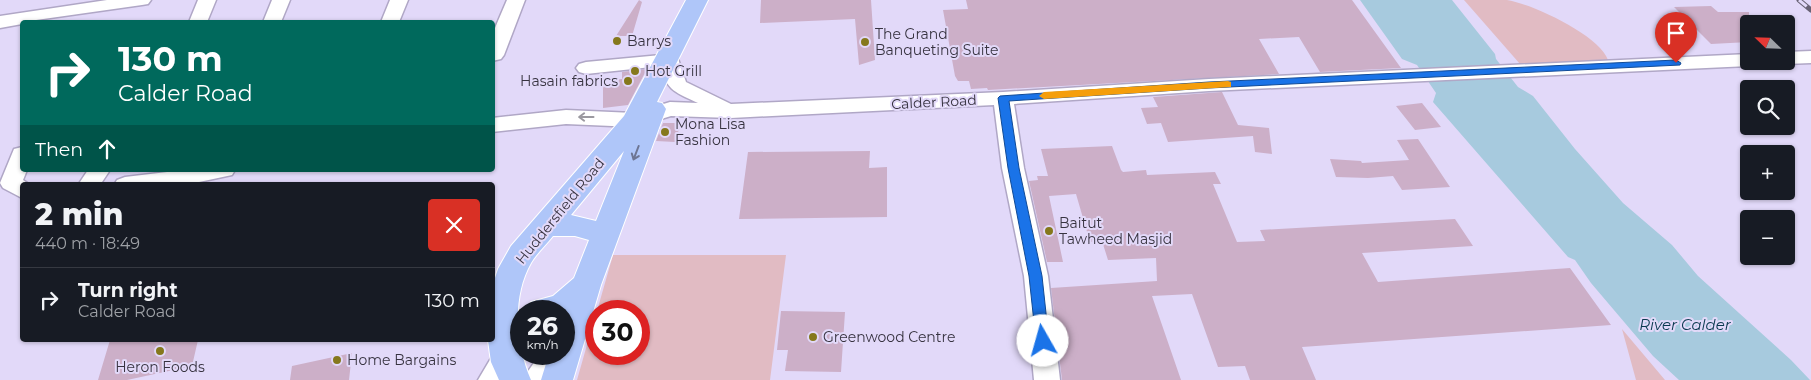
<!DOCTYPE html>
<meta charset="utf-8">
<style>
:root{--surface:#171b24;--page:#20242c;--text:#f1f3f6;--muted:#9ea1a6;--line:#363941}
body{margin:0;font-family:Montserrat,sans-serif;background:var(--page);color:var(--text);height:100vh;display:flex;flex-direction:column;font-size:19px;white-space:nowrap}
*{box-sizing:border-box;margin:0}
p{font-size:16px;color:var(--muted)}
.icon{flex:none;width:28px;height:28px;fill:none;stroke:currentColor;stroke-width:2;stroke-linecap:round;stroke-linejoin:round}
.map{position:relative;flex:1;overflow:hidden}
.side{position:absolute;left:20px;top:182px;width:475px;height:160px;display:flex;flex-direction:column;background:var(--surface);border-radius:5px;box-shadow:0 1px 4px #0004}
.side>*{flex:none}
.hud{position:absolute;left:20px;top:20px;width:475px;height:152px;border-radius:5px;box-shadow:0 1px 4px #0004;background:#00695c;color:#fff;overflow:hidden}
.needle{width:32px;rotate:293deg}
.buttons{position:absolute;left:1740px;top:15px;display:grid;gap:10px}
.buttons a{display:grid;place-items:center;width:55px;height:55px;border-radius:5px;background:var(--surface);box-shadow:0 1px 4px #0004;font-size:25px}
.speed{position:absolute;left:510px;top:300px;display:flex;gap:10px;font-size:25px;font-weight:700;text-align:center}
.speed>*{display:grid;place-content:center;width:65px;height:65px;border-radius:50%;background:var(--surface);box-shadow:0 1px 4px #0004;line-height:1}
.speed small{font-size:12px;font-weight:400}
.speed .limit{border:8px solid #d22;background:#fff;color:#111}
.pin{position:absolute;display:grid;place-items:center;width:42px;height:42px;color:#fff;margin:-51px -21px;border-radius:50% 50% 50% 0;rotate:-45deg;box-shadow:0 0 5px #0007}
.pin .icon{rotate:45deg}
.me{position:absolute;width:55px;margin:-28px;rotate:353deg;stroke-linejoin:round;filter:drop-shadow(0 0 4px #0008)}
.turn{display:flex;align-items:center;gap:18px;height:105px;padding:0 15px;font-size:22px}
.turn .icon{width:65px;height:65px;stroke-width:2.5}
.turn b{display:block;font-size:35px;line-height:42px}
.then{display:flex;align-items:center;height:48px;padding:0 15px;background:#0003;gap:10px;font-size:19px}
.round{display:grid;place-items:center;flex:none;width:52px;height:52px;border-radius:5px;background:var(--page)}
.head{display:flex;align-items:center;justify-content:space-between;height:85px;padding:0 15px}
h1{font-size:30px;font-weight:800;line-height:38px}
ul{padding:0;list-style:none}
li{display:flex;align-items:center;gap:15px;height:65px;padding:0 15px;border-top:1px solid var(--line)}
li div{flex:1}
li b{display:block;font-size:19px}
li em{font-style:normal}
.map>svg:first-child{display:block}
</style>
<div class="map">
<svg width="1811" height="380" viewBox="0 0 1811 380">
<rect width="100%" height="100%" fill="#e2d9f9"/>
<path fill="#e1bbc3" d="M1464,0C1478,0 1493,0 1507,0C1532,4 1599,35 1608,60L1561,64H1520Z
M613,255H786L770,380H577L596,313V354H639V311H597Z
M1622,329L1665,380H1636Z"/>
<path fill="#a7cade" d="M1360,0H1452L1495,54L1496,59L1518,87L1533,96L1575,149L1623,203L1672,245L1698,276L1791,360L1810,380H1679L1653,356L1591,283L1575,260L1568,257L1433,102L1436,93L1417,65L1402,59Z"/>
<path fill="#ccafc8" d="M639,0L642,2L632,36H616Z
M761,0H871L875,60L859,65L855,19L760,23Z
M966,0H1352L1401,68L1320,72L1299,37L1259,39L1279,74L988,90L987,88L971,89L969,81H958L955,76L943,10L968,9Z
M1711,6L1718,12H1749V42L1711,44L1674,7Z
M647,69L628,105L603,108V83H613L612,80L622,79V72Z
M1222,92L1238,125L1269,128L1272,154L1255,152L1253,136L1168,142L1161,123L1147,124L1141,108L1158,107L1153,97Z
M1422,103L1441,127L1415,130L1396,106Z
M663,123H681L675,142L656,141Z
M1418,139L1450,187L1402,190L1393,176L1368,178L1336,177L1330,159L1361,161L1362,163L1409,160L1397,140Z
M1112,146L1121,170L1123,172L1146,170L1147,175L1215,172L1221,184H1213L1237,242L1265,241L1260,230L1455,219L1473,246L1362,253L1378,282L1570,268L1611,325L1302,347L1316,380H1250L1245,366L1218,367L1192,294L1152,296L1181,380H1062L1051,288L1157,281L1156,258L1108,260L1102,241L1090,242L1076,194L1049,196L1063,262H1047L1029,181L1038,180L1037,176H1048L1041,149Z
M870,151L869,168L887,167V217L739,219L748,152Z
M781,311L845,312L841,372L785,371L788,350H777Z
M110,340H198L192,366L127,380H98Z
M352,353L349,380H290L292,366Z"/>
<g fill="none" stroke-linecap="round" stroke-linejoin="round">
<g stroke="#b0a7c6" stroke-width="3">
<path id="minor" d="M107,0H151L148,4L142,5L22,22V24L0,28V16Z
M198,0H216L207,22H189Z
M272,0H290L281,22H263Z
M390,0H408L399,22H381Z
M507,0H525L504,55L501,59L492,61V35Z
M669,51L676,53L686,82L731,104L1003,92L1209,79L1749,54V61H1758L1756,64L1749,66L1209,91L1014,104L1024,168L1048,276L1060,380H1034L1024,276L1002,168L994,105L731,118L671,116L635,127L566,124L492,132V118L566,110L634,113L670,102L698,103C677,93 666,91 661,66L586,74L579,72L576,68L579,64L586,62L661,55Z
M1811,51V63L1786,64L1779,61H1786V52Z
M22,147V170H27L23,180L30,185H22V198L3,188L0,183L14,149Z
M88,170H110L100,185H78Z
M184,170H235L232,175L185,185H114L117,180L125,177Z
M506,345L515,348L519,356L505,380H478L497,348Z
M564,346L568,354L550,380H522L540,354H564Z"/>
</g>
<g stroke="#fff" stroke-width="2">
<path id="highway" d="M686,0H708L657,102L662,103L666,109L601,285L573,380H541L549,354H564V311H527L531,302L553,296L574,278L589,240L575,236H553C546,245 536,254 531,263C511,298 516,346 531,380H499L491,362L488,340H492V287L498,269L511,246L624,116ZM624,151L596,221L571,215Z"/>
</g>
<use href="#minor" fill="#fff" fill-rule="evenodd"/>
<use href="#highway" fill="#afc6f9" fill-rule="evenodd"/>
<g stroke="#686275" stroke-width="5">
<path id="rail" d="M1799,0L1811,10"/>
</g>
<use href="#rail" stroke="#e2d9f9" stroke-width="3" stroke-dasharray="10" stroke-linecap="butt"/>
</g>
<defs><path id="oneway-shaft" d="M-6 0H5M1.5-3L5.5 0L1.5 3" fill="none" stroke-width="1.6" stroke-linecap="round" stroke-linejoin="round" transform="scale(1.25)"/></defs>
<use stroke="#9b99a0" href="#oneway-shaft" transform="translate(586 117) rotate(180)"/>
<use stroke="#6d7593" href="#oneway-shaft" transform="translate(636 153) rotate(111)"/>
<path fill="#1a73e8" stroke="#114b97" d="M1676,60L1681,63L1680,65L1209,88L1009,101L1019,168L1042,276L1049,341L1048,345L1043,346L1038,345L1036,341L1029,276L1008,168L998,98L1000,96L1209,82Z"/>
<path fill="#f59e0b" d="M1228,81L1231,82V87L1044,99L1039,96L1044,92Z"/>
<g fill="#85781c" stroke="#e2d9f9" stroke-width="2">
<circle cx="617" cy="41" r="5"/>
<circle cx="865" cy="42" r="5"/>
<circle cx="635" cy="71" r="5"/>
<circle cx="628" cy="81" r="5"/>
<circle cx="665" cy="132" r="5"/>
<circle cx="1049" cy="231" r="5"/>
<circle cx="813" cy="337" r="5"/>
<circle cx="160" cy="351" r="5"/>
<circle cx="337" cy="360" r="5"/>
</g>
<g text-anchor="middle" stroke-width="4" stroke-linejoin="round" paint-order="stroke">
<g font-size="14" fill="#373340" stroke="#e2d9f9" text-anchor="start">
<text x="875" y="39">The Grand<tspan x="875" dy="16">Banqueting Suite</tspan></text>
<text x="627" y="46">Barrys</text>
<text x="645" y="76">Hot Grill</text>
<text x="618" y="86" text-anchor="end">Hasain fabrics</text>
<text x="675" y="129">Mona Lisa<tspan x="675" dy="16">Fashion</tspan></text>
<text x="1059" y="228">Baitut<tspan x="1059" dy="16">Tawheed Masjid</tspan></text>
<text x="823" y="342">Greenwood Centre</text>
<text x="347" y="365">Home Bargains</text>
<text x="160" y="372" text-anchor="middle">Heron Foods</text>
</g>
<g font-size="14" fill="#373340" stroke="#e2d9f9">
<text transform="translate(934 102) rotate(-3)" y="5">Calder Road</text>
<text transform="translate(560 211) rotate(-51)" y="5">Huddersfield Road</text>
</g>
<g font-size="15" font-style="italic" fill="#0a394f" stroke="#e2d9f9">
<text x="1685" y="330">River Calder</text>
</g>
</g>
</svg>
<div class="buttons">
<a><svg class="needle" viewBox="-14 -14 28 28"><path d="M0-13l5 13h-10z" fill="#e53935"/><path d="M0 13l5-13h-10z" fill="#9ea1a6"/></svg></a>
<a><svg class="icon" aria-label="search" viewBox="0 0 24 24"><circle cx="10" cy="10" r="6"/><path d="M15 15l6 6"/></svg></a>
<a>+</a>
<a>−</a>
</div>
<div class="speed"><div>26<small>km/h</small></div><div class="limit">30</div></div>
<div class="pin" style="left:1676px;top:63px;background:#d93025"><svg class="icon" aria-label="arrive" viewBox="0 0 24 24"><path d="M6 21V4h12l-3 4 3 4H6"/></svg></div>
<svg class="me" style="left:1043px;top:341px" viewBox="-20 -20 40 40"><circle r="19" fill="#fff"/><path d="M0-13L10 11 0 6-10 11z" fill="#1a73e8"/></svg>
<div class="hud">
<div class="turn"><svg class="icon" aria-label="right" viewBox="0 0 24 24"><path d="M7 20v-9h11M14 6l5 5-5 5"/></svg><div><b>130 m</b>Calder Road</div></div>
<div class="then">Then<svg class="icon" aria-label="ahead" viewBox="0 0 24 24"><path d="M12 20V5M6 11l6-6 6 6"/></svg></div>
</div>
<section class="side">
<div class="head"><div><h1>2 min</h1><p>440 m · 18:49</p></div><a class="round" style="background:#d93025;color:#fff"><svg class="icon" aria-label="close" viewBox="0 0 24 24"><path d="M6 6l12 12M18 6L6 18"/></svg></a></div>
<ul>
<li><svg class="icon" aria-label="right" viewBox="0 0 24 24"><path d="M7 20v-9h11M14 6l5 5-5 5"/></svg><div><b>Turn right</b><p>Calder Road</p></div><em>130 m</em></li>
</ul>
</section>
</div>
